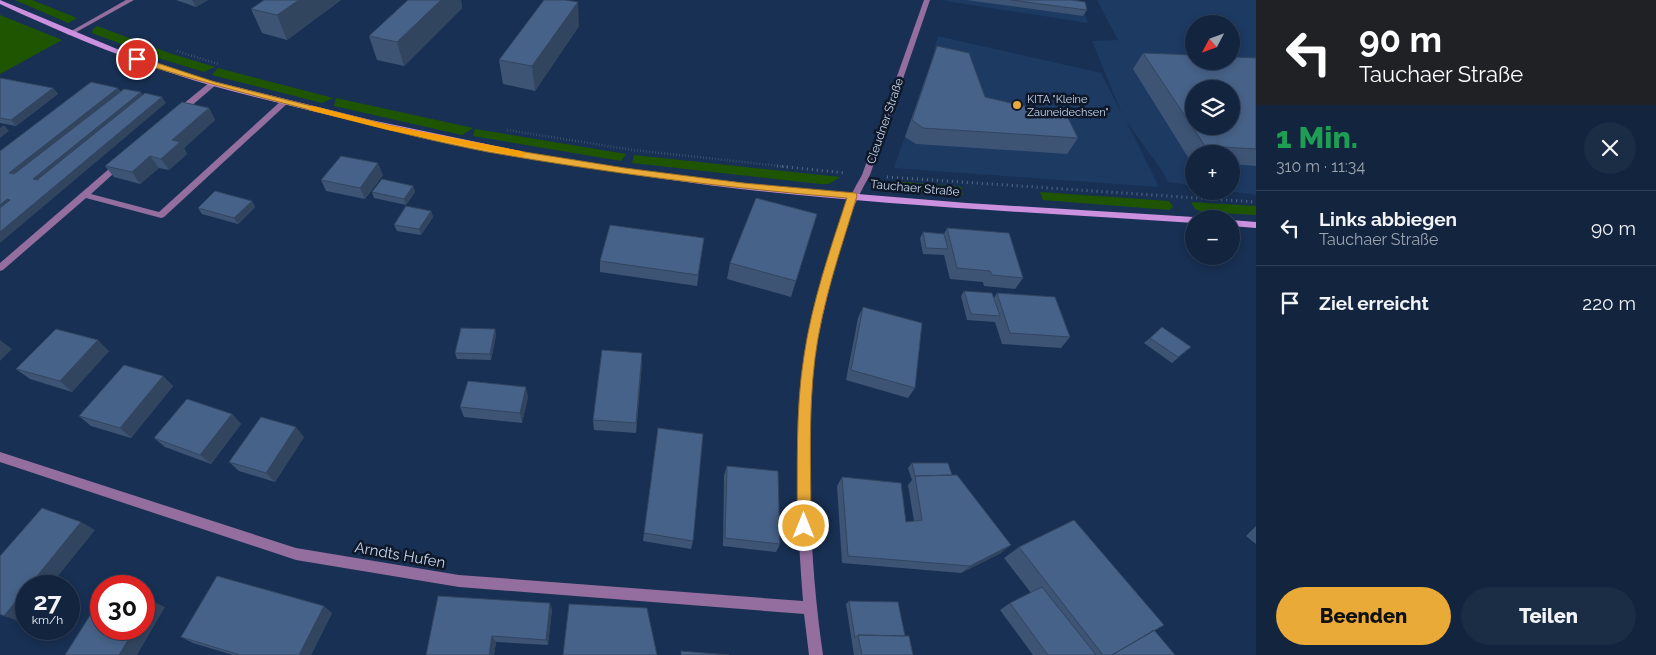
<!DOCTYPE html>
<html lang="de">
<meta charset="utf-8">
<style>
:root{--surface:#12243e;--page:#1b2c45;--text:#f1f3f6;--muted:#9ca4b0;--line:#314158;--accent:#eaaa38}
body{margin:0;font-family:Raleway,sans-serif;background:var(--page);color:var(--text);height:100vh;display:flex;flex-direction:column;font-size:19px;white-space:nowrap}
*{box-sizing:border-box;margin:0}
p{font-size:16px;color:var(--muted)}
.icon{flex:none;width:28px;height:28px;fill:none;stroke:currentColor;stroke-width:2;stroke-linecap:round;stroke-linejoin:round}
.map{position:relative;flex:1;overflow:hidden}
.drawer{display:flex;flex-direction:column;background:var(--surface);width:400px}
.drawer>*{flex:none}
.top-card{background:#202124;color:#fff;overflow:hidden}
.needle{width:32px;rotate:229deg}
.buttons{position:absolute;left:1185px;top:15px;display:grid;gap:10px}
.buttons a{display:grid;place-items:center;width:55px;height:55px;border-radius:50%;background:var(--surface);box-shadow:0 2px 8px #0003,0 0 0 1px var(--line);font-size:25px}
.speed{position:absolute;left:15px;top:575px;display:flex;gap:10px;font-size:25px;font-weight:700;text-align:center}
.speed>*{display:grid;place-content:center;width:65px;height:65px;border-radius:50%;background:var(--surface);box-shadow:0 2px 8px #0003,0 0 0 1px var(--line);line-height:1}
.speed small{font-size:12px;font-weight:400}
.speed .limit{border:8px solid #d22;background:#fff;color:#111}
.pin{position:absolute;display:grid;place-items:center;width:42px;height:42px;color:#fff;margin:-21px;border:2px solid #fff;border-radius:50%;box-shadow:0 1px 5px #0007}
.me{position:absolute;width:55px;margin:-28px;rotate:0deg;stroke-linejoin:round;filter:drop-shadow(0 0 4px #0008)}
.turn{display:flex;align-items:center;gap:18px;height:105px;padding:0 20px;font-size:22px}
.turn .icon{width:65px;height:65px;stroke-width:2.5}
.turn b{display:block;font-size:35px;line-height:42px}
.round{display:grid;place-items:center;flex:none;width:52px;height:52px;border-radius:26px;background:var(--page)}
.summary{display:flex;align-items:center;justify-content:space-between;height:85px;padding:0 20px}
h1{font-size:30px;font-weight:800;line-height:38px;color:#1e9e55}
.primary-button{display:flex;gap:10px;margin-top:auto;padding:10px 20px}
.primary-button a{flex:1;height:58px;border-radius:30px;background:var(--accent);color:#111;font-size:20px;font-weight:800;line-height:58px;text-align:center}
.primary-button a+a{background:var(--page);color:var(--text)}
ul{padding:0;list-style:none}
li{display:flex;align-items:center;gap:15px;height:75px;padding:0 20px;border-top:1px solid var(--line)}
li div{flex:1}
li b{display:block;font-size:19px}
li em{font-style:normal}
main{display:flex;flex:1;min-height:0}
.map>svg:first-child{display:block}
</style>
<main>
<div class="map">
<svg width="1256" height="655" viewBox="0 0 1256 655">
<rect width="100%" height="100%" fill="#183053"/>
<path fill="#1d3a63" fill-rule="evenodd" d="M946,0H1079L1088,23L946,1Z
M1097,0H1256V195L1229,191H1231V154H1194V186L1168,182L1163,172L1126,121L1159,187L894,168L931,62L938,36L1101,73L1122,114L1092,41L1118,40ZM1194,24H1231V61H1194ZM1194,89H1231V126H1194Z"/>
<path fill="#1f5500" d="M15,0H32L77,18L68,23Z
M0,15L62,40L0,74Z
M97,26L169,53L215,67L204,72L158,58L92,33L93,29Z
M218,68L333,98L322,103L212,75Z
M336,98L473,128L462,135L334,106Z
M475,129L626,154L621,161L473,136Z
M634,155L840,177L829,184H820L632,163Z
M894,181L961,187L963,195L901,191L895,188Z
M1040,192L1169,201L1173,207L1169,210L1043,200Z
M1191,202L1256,206V215L1202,212L1195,209Z"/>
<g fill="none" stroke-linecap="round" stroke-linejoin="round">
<path stroke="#566b89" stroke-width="2.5" stroke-dasharray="0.5 2.5" stroke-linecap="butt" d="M177,51L218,64
M507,130L633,150L789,167"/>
<path stroke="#566b89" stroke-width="3" stroke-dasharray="1 4" stroke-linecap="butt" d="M777,166L846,173
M887,177L1256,202"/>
<path fill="#936e9f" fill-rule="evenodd" d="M210,82L217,84L183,113H177V109Z
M282,100H288L289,102L164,217L161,218L86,198L3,270L0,271V263L117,162L120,161L124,164L91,194L159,212Z"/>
<path fill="#936e9f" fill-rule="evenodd" d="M126,0H134L71,35L66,34Z
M924,0H930L870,175C850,208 840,244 831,281C825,306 819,331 815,356C810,393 810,431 810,469C810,532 814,593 823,655H809L804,614L459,587L296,560L0,462V452L296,548L459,575L803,601C797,526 794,445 803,370C806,340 814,310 822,281C831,244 842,208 862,175Z"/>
<path fill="#cb90de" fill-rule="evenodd" d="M0,0L117,49L196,77L371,120L529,153L635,170L797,189L967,203L1194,217L1198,219H1194V223C1043,213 891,206 741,189C605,173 470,149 337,117C281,103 225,91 171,73C112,54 56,30 0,4Z
M1231,220L1256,222V228L1231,226Z"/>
</g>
<path fill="#3d5475" d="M176,0H208L196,7Z
M341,0L287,40L262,33L251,9Z
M408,0H461L462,8L404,66L377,60L369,36Z
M966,0H1072L1087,10L1083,16Z
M579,26L535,91L503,84L499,60Z
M937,46L985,97L1078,138L1067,154L916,144L905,137Z
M1143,53L1256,58V166L1231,164V154H1194V162H1191L1133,69Z
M0,78L53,88L58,94L16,126L0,123Z
M209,108L215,120L184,148L187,154L169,170L159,168L140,184L114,177L105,166Z
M383,175L365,199L326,191L321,180Z
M413,186L415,192L406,205L374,198L372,192Z
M252,201L255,207L238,224L202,214L198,208Z
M431,211L433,217L421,235L397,231L394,225Z
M817,214L791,297L727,279L730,263Z
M947,228L1023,278L1015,289L984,286L983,282L950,279L944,255L923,254L920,238L923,232L944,234Z
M704,238L697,286L600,272V261Z
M964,291L994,298L997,293L1070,337L1061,348L1002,344L995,322L967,320L961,296Z
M863,307L915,388L908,398L846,380L858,318Z
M495,329L496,335L491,360L457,359L455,353Z
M1150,338L1191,347L1172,363L1144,343Z
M109,351L72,392L30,379L16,369Z
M642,363L636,433L594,430L593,420Z
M163,376L173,386L131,438L91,426L79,416Z
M528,397L522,423L464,417L460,407Z
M232,414L241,424L211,464L165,447L154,438Z
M304,437L275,482L239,471L229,462Z
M912,463L952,475L1001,553L961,573L842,563L837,486L842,477L906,522L914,521L908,485L912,480L908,468Z
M727,466L780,544L776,552L723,546L724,475Z
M1256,526V544L1246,536Z
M644,533L693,541L691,549L643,541Z
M1019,547L1154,630L1175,655H1033L1000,610L1010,603L1031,593L1004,558Z
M849,601L905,636L913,655H854L846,604Z
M552,609L548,645L496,642L494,655H426Z
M332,613L311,655H233L193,643L181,637Z"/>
<path fill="#32455f" d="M192,0H208L196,7Z
M299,0H341L287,40L277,15Z
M441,0H461L462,8L404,66L397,42Z
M578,2L579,26L535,91L532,66Z
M53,88L58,94L16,126L11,120Z
M118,88L123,94L15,179L9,173Z
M141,92L145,99L39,185L33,179Z
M162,97L166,103L0,243V232Z
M209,108L215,120L184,148L187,154L169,170L161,159L172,140Z
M4,125L9,131L0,138V128Z
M150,156L159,168L140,184L132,172Z
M378,163L383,175L365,199L360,188Z
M413,186L415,192L406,205L404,199Z
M7,199L13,205L0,216V205Z
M252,201L255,207L238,224L234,218Z
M431,211L433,217L421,235L419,229Z
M495,329L496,335L491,360L490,354Z
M0,340L12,349L0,361Z
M98,340L109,351L72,392L60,381Z
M642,353V363L636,433V423Z
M163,376L173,386L131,438L120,428Z
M526,387L528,397L522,423L520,413Z
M232,414L241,424L211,464L200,455Z
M296,427L304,437L275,482L266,473Z
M81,522L95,530L50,586H29Z
M1011,545L1001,553L961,573L970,566Z
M26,589V616L21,622L4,616Z
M152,601L165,607L137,655H119L135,629H144V614Z
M550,603L552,609L548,645L546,640Z
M324,606L332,613L311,655H299Z
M492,636L496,642L494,655H489Z"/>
<path fill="#476288" stroke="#32455f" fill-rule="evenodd" d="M264,0H299L277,15L251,9Z
M408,0H441L397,42L369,36Z
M544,0H565L578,2L532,66L499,60Z
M1011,0H1072L1085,2L1087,10Z
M937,46L969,53L985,97L1067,116L1078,138L923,128L912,120Z
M1143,53L1194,55V61H1231V57L1256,58V149L1205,146ZM1194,89H1231V126H1194Z
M0,78L53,88L11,120L0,118Z
M91,82L118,88L9,173L14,174L124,89L141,92L33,179L37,180L145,93L162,97L0,232V208L10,200L7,199L0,205V151Z
M182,102L209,108L172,140L180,142L161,159L150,156L132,172L105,166Z
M341,156L378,163L360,188L321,180Z
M382,179L413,186L404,199L372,192Z
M215,191L252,201L234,218L198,208Z
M756,198L817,214L796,281L730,263Z
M406,206L431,211L419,229L394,225Z
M610,225L704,238L698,275L600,261Z
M947,228L1009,233L1023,278L992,275L990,271L957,268Z
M923,232L944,234L948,249L926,248Z
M964,291L992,293L1000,316L971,314Z
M997,293L1055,297L1070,337L1010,333Z
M863,307L922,323L915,388L851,370Z
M1162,327L1191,347L1178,357L1150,338Z
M461,328L495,329L490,354L455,353Z
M56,329L98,340L60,381L16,369Z
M602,350L642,353L636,423L593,420Z
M124,365L163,376L120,428L79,416Z
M468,381L526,387L520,413L460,407Z
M187,399L232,414L200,455L154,438Z
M261,417L296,427L266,473L229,462Z
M658,428L703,434L693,541L644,533Z
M912,463H948L952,475L915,476Z
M727,466L778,471L780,544L725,538Z
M957,475L1011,545L970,566L848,556L842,477L901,483L906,522L922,520L915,476Z
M42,508L81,522L29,586H26V589L4,616L0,614V556Z
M1074,520L1164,625L1112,655H1103L1019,547Z
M217,576L324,606L299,655H240L181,637Z
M1042,587L1096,655H1048L1010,603Z
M438,596L550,603L546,640L492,636L489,655H426Z
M101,598V629H135L119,655H65Z
M144,599L152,601L144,614Z
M849,601L898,602L905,636L858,635L855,638Z
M569,604L647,608L657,655H563Z
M1154,630L1175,655H1112Z
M858,635L909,636L913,655H862Z
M681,651L729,655H681Z"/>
<path fill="#eaaa38" stroke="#986e24" d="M134,57H139L215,82L388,125L487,146L625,168L743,183L856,193L857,196C841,249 822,302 815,358C808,414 811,470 811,526L809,531L804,533L799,531L797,526C798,469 795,412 804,356C812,302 830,250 847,198C727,188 607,173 488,152C436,142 385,129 334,116C266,99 200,82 134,61Z"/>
<path fill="#f59e0b" d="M313,106L388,125L521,151L526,154L521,157L388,130L309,110V107Z"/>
<circle fill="#eaaa38" stroke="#0e1828" stroke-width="2" cx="1017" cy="105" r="5"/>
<g text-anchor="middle" stroke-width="5" stroke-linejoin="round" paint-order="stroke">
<g font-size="11" fill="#c8d7ed" stroke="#0e1828" text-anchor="start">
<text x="1027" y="103">KITA "Kleine<tspan x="1027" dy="13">Zauneidechsen"</tspan></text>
</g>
<g font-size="12" fill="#c8d7ed" stroke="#0e1828">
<text transform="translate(885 121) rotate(-71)" y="4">Cleudner Straße</text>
<text transform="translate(915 188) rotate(5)" y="4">Tauchaer Straße</text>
</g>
<g font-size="15" fill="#c8d7ed" stroke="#0e1828">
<text transform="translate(400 555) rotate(10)" y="5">Arndts Hufen</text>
</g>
</g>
</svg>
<div class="buttons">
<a><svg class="needle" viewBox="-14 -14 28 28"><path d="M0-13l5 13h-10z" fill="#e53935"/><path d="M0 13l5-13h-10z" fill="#9ca4b0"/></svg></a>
<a><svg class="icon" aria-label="layers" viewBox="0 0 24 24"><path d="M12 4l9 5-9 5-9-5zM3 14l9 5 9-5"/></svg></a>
<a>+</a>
<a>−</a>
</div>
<div class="speed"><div>27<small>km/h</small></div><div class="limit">30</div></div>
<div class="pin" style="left:137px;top:59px;background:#d93025"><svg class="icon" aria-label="arrive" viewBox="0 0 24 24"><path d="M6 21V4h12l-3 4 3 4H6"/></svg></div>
<svg class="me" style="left:804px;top:526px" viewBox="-20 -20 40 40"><circle r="17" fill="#eaaa38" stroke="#fff" stroke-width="3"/><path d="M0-11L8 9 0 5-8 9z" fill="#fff"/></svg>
</div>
<section class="drawer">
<div class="top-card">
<div class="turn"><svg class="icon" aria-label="left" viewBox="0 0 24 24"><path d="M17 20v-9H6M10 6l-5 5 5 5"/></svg><div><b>90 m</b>Tauchaer Straße</div></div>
</div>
<div class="summary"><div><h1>1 Min.</h1><p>310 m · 11:34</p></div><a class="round"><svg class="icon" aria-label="close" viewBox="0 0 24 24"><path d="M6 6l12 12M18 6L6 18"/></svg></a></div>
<ul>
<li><svg class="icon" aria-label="left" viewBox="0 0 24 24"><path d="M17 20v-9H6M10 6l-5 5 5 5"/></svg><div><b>Links abbiegen</b><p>Tauchaer Straße</p></div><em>90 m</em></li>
<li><svg class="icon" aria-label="arrive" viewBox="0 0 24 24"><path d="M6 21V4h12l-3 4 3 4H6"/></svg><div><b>Ziel erreicht</b></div><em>220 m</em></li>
</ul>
<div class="primary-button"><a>Beenden</a><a>Teilen</a></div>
</section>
</main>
